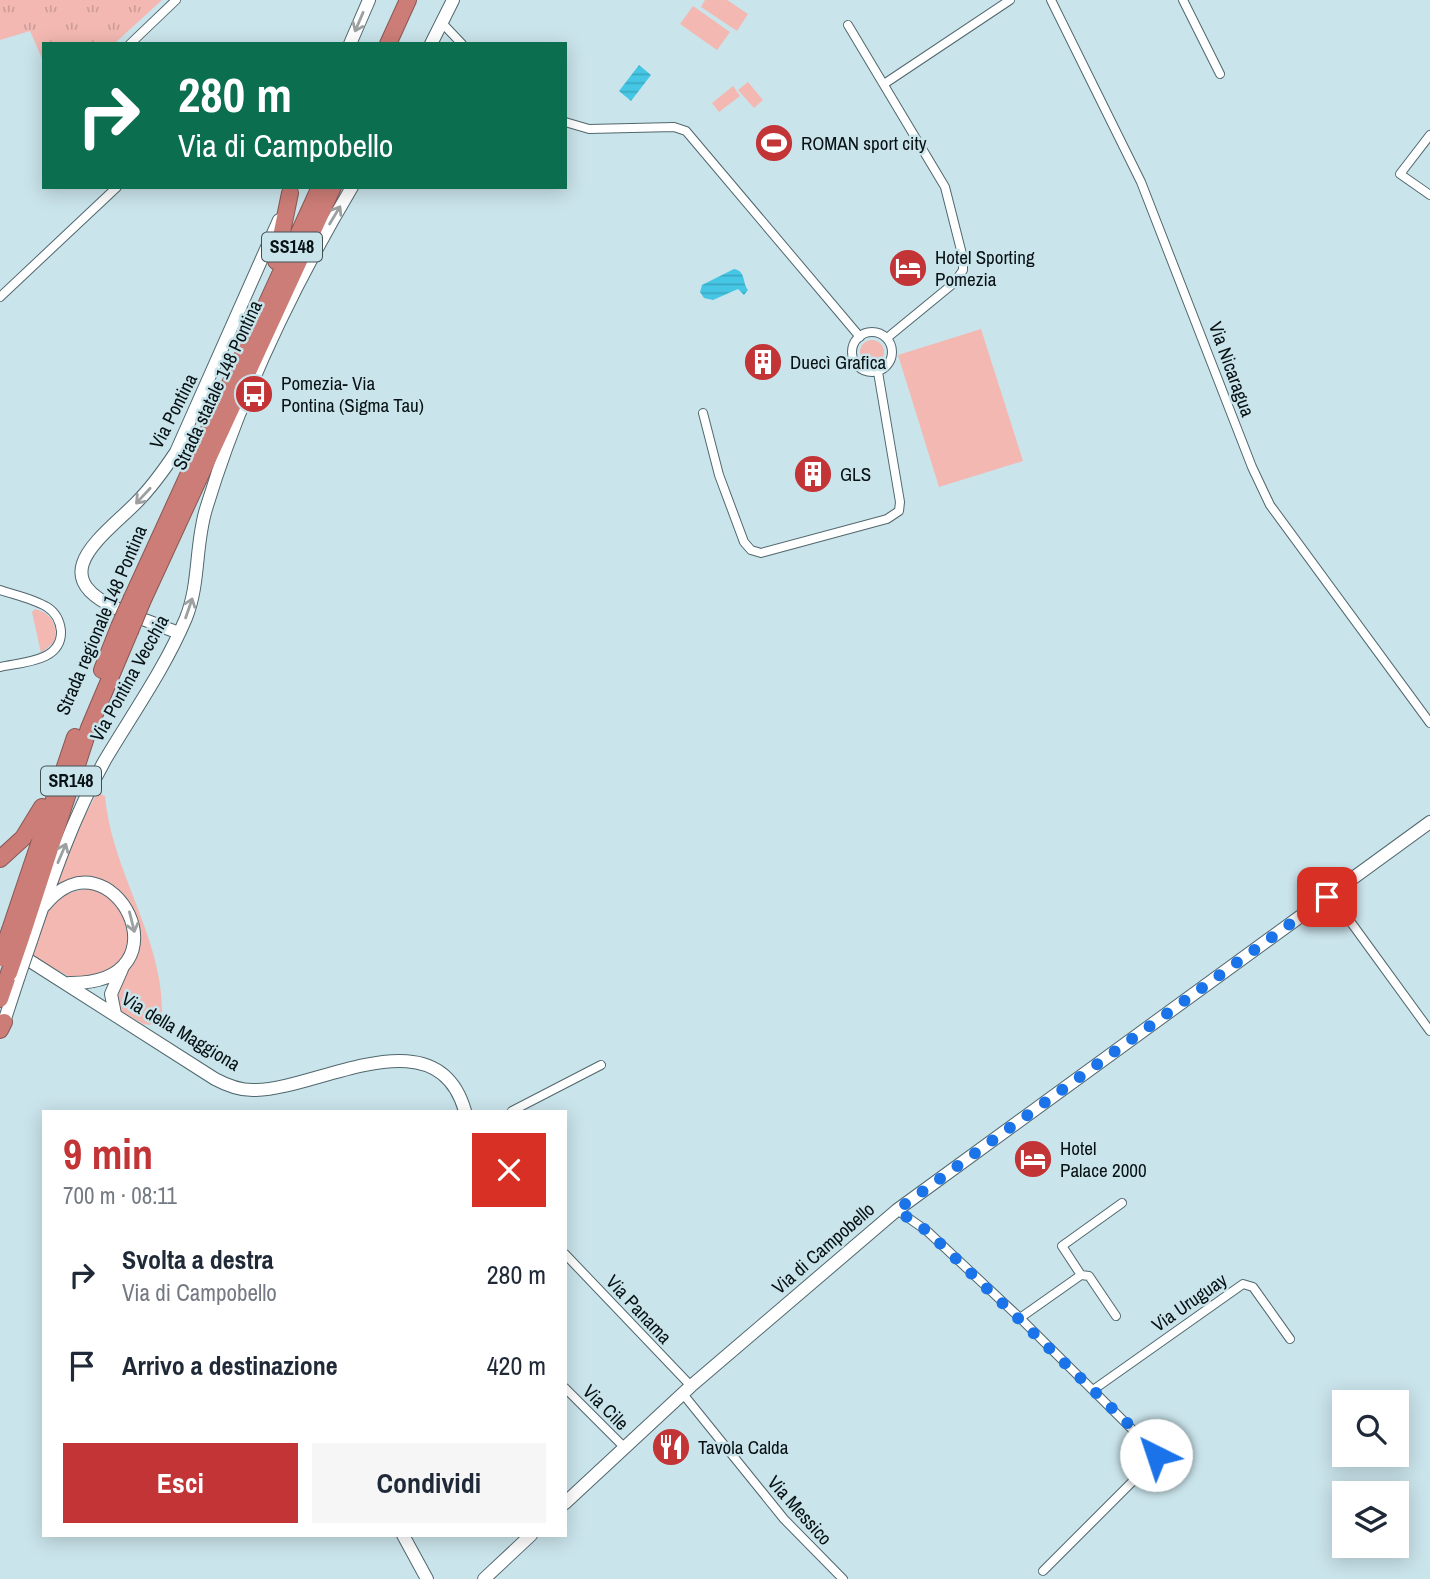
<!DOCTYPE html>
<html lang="it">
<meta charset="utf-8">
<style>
:root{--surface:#fff;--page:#f6f6f7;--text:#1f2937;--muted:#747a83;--accent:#c33437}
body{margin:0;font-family:"Archivo Narrow",sans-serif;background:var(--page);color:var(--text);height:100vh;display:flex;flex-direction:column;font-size:26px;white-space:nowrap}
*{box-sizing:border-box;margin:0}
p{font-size:23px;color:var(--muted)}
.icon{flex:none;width:38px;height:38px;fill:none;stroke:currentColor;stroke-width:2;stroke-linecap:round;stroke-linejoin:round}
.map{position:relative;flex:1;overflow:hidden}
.details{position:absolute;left:42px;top:1110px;width:525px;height:427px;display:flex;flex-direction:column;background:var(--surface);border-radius:0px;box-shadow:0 4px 18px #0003}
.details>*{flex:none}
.top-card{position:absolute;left:42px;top:42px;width:525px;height:147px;border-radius:0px;box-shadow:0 4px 18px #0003;background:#0b6e4f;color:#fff;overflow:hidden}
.buttons{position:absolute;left:1332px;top:1390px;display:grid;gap:14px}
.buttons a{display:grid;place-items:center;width:77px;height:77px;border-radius:0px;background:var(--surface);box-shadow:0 4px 18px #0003;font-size:35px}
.pin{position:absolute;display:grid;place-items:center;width:60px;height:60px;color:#fff;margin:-30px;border-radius:14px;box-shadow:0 4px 10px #0006}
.me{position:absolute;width:77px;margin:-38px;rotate:319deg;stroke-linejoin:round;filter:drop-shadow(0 0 5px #0008)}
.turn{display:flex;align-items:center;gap:24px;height:147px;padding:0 21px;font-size:32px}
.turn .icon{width:91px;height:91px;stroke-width:2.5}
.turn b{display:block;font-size:49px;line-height:60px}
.round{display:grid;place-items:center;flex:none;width:74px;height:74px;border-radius:0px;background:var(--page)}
.overview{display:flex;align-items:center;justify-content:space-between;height:119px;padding:0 21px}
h1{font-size:42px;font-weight:700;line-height:52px;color:var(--accent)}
.primary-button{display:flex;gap:14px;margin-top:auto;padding:14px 21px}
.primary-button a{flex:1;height:80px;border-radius:0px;background:var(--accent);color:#fff;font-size:28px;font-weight:700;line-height:80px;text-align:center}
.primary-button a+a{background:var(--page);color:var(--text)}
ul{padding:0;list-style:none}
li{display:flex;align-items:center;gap:21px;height:91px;padding:0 21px}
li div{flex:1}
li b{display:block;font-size:26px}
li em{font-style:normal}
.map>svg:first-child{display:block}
</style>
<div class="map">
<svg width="1430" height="1579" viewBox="0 0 1430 1579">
<defs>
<pattern id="park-tufts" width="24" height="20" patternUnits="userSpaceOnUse" patternTransform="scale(1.75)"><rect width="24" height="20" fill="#f3b8b2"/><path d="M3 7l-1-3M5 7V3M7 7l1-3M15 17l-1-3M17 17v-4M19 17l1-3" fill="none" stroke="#cf9d98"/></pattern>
<pattern id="water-rules" width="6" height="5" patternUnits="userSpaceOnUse" patternTransform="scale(1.75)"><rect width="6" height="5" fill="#45c6e4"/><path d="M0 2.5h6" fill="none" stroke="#3ba9c3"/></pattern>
</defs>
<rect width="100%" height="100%" fill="#cae4eb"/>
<path fill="#f3b8b2" d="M705,0H727L748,14L737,31L701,7Z
M693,6L730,32L717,50L680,24Z
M748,82L763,100L754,108L738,90Z
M733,86L740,96L719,112L712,103Z
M981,329L1023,461L939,487L898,355Z
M860 352a12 12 0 1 1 24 0a12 12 0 1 1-24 0Z
M35,609C51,613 59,625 54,642L41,653L32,612Z
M97,793L105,796C111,870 164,940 162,1014L150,1025L143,1024L119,1010C118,1005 116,999 117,994C118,982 130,969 134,959C148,929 135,897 106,884L55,890L72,840Z
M95,888L123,907L131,944L114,971L75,980L32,956C44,915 46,892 95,888Z"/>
<path fill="url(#park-tufts)" d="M0,0H162L114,44H44V63L30,31L0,40Z"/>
<path fill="url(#water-rules)" d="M639,65L651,75L631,101L619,91Z
M734,269C746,271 742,282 748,290L744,295L738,289L713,300L704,298L700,292L702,285Z"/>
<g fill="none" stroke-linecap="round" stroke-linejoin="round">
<g stroke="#50676d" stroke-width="10">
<path id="street" d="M1051,0L1141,182L1252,467L1270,505L1430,723
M1183,0L1220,74
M443,24L462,44
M848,25L945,187L963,258V270L954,283L887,338
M130,44L176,0
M884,84L1010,0
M565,122L589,129L674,127L686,131L860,337
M1430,135L1400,174L1430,195
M0,297L117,187
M852 352a20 20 0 1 1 40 0a20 20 0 1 1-40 0Z
M703,413L719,475L744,542L751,550L761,553L887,519L899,511L900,502L878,372
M0,590C15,595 34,599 47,607C55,612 60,621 61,631C62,662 22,662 0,667
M1327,897L1350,921L1430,1031
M512,1111L601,1065
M897,1210L927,1231L1020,1318L1156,1453L1153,1461L1043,1571
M565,1254L691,1386
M1116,1316L1089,1276L1081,1275L1062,1246L1122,1203
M1020,1318L1081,1275
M565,1388L624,1447
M1093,1390L1243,1284L1253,1287L1290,1339
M683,1394L784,1519L843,1579"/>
</g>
<g stroke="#50676d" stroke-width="14">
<path id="secondary" d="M350,44L369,0
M431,44L453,0
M118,609C43,576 101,538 136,503C152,487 164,470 176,452L279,220
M145,620L179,633
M45,905C111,825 195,985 69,983
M31,941C52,879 73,817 105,760C133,713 165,668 186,618C200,583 195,545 206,509C240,397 292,288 352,187
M30,961L215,1079C228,1086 241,1091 256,1090C318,1089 437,1013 465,1111
M115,1014L111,994L122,969
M1,1031L19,976
M565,1503L691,1386L897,1210L1430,822
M403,1535L427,1579
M484,1579L531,1535"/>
</g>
<g stroke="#885754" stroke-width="18">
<path id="highway" d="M388,44L408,0
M276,261L290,193
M132,598L320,187
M142,602L333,187
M102,670L119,627
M0,859L23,838L42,807
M10,930L75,737
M22,935L89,728L130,631
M0,999L9,973
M0,1030L4,1022"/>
</g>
<use href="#street" stroke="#fff" stroke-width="8"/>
<use href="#secondary" stroke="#fff" stroke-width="12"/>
<use href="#highway" stroke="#cd7d77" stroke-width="16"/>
<g stroke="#50676d" stroke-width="14" stroke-linecap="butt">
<path id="secondary-bridge" d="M19,976L31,941"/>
</g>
<g stroke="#885754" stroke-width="18" stroke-linecap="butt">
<path id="highway-bridge" d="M119,627L132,598
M130,631L142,602
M0,958L10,930
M9,973L22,935"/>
</g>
<use href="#secondary-bridge" stroke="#fff" stroke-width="12"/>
<use href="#highway-bridge" stroke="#cd7d77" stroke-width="16"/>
</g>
<defs><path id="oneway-shaft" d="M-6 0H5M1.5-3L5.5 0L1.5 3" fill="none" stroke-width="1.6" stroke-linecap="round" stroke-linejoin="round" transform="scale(1.75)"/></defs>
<g stroke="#9ca0a1">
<use href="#oneway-shaft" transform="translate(359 22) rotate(113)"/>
<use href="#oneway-shaft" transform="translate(335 215) rotate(-59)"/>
<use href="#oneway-shaft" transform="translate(143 496) rotate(133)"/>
<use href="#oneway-shaft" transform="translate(189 608) rotate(-71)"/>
<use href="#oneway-shaft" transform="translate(62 853) rotate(-67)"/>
<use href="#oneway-shaft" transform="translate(132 922) rotate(76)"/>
</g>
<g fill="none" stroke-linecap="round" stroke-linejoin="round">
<path stroke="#1a73e8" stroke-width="12" stroke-dasharray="0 21.6" d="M1156,1455L1144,1439L927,1231L897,1210L1327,897"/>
</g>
<defs>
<g id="stadium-disc" transform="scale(2.0125)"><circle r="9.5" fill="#c33437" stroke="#cae4eb"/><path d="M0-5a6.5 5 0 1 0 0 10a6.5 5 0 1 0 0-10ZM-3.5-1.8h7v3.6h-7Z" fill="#fff"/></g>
<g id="hotel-disc" transform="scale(2.0125)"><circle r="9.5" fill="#c33437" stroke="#cae4eb"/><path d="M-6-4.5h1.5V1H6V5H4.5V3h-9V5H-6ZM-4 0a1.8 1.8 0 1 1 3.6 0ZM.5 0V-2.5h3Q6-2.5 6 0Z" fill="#fff"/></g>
<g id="building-disc" transform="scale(2.0125)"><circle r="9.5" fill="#c33437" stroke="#cae4eb"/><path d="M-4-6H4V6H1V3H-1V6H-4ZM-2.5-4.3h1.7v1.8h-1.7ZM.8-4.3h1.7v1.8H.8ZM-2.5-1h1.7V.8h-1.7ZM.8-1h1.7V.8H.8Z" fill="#fff"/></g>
<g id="bus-disc" transform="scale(2.0125)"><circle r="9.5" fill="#c33437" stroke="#cae4eb"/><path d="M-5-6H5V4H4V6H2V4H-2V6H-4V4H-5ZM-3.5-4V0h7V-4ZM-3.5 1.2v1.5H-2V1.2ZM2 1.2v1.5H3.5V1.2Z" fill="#fff"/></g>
<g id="restaurant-disc" transform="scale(2.0125)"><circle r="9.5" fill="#c33437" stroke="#cae4eb"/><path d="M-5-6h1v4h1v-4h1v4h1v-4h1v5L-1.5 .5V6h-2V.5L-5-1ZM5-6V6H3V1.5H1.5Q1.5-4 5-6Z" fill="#fff"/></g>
</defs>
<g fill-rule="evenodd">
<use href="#stadium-disc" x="774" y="143"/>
<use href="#hotel-disc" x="908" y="268"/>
<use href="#building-disc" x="763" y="362"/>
<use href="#bus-disc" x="254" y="394"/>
<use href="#building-disc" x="813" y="474"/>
<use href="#hotel-disc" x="1033" y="1159"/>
<use href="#restaurant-disc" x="671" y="1447"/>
</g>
<g text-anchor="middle" stroke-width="5" stroke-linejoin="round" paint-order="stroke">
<g fill="#cae4eb" stroke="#425054" stroke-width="2">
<rect x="262" y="232.5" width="60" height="29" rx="5"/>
<rect x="41" y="766.5" width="60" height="29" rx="5"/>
</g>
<g font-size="18" font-weight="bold" fill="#081113">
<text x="292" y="253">SS148</text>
<text x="71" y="787">SR148</text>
</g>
<g font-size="19" fill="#081113" stroke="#cae4eb" text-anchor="start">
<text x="801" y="150">ROMAN sport city</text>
<text x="935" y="264">Hotel Sporting<tspan x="935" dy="22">Pomezia</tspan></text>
<text x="790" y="369">Duecì Grafica</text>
<text x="281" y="390">Pomezia- Via<tspan x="281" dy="22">Pontina (Sigma Tau)</tspan></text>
<text x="840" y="481">GLS</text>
<text x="1060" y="1155">Hotel<tspan x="1060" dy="22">Palace 2000</tspan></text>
<text x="698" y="1454">Tavola Calda</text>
</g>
<g font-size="19" fill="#081113" stroke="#cae4eb">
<text transform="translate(1232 369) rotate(70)" y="7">Via Nicaragua</text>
<text transform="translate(217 385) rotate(-65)" y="7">Strada statale 148 Pontina</text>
<text transform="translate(173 411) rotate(-63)" y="7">Via Pontina</text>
<text transform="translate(101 620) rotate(-67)" y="7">Strada regionale 148 Pontina</text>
<text transform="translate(129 678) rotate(-61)" y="7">Via Pontina Vecchia</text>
<text transform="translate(181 1031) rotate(31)" y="7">Via della Maggiona</text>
<text transform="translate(823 1248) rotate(-41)" y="7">Via di Campobello</text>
<text transform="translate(1189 1302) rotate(-35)" y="7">Via Uruguay</text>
<text transform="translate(639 1309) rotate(47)" y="7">Via Panama</text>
<text transform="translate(606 1407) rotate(45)" y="7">Via Cile</text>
<text transform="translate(800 1510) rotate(48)" y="7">Via Messico</text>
</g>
</g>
</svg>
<div class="buttons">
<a><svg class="icon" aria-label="search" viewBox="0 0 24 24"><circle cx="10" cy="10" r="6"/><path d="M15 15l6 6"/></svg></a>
<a><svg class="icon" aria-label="layers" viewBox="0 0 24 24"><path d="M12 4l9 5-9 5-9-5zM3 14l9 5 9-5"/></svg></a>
</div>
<div class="pin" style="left:1327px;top:897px;background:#d93025"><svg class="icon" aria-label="arrive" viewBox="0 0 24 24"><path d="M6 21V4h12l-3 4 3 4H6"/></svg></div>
<svg class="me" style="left:1156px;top:1455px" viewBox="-20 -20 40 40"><circle r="19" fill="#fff"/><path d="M0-13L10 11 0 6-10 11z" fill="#1a73e8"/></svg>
<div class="top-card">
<div class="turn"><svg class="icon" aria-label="right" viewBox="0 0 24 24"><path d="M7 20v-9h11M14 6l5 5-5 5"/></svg><div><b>280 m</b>Via di Campobello</div></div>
</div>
<section class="details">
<div class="overview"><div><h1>9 min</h1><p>700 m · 08:11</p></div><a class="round" style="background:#d93025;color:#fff"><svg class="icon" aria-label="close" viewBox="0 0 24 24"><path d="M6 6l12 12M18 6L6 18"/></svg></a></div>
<ul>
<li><svg class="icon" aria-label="right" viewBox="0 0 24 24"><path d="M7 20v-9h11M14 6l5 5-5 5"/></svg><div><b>Svolta a destra</b><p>Via di Campobello</p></div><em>280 m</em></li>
<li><svg class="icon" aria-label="arrive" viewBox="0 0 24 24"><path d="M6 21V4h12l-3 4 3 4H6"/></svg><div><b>Arrivo a destinazione</b></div><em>420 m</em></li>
</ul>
<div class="primary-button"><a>Esci</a><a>Condividi</a></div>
</section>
</div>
